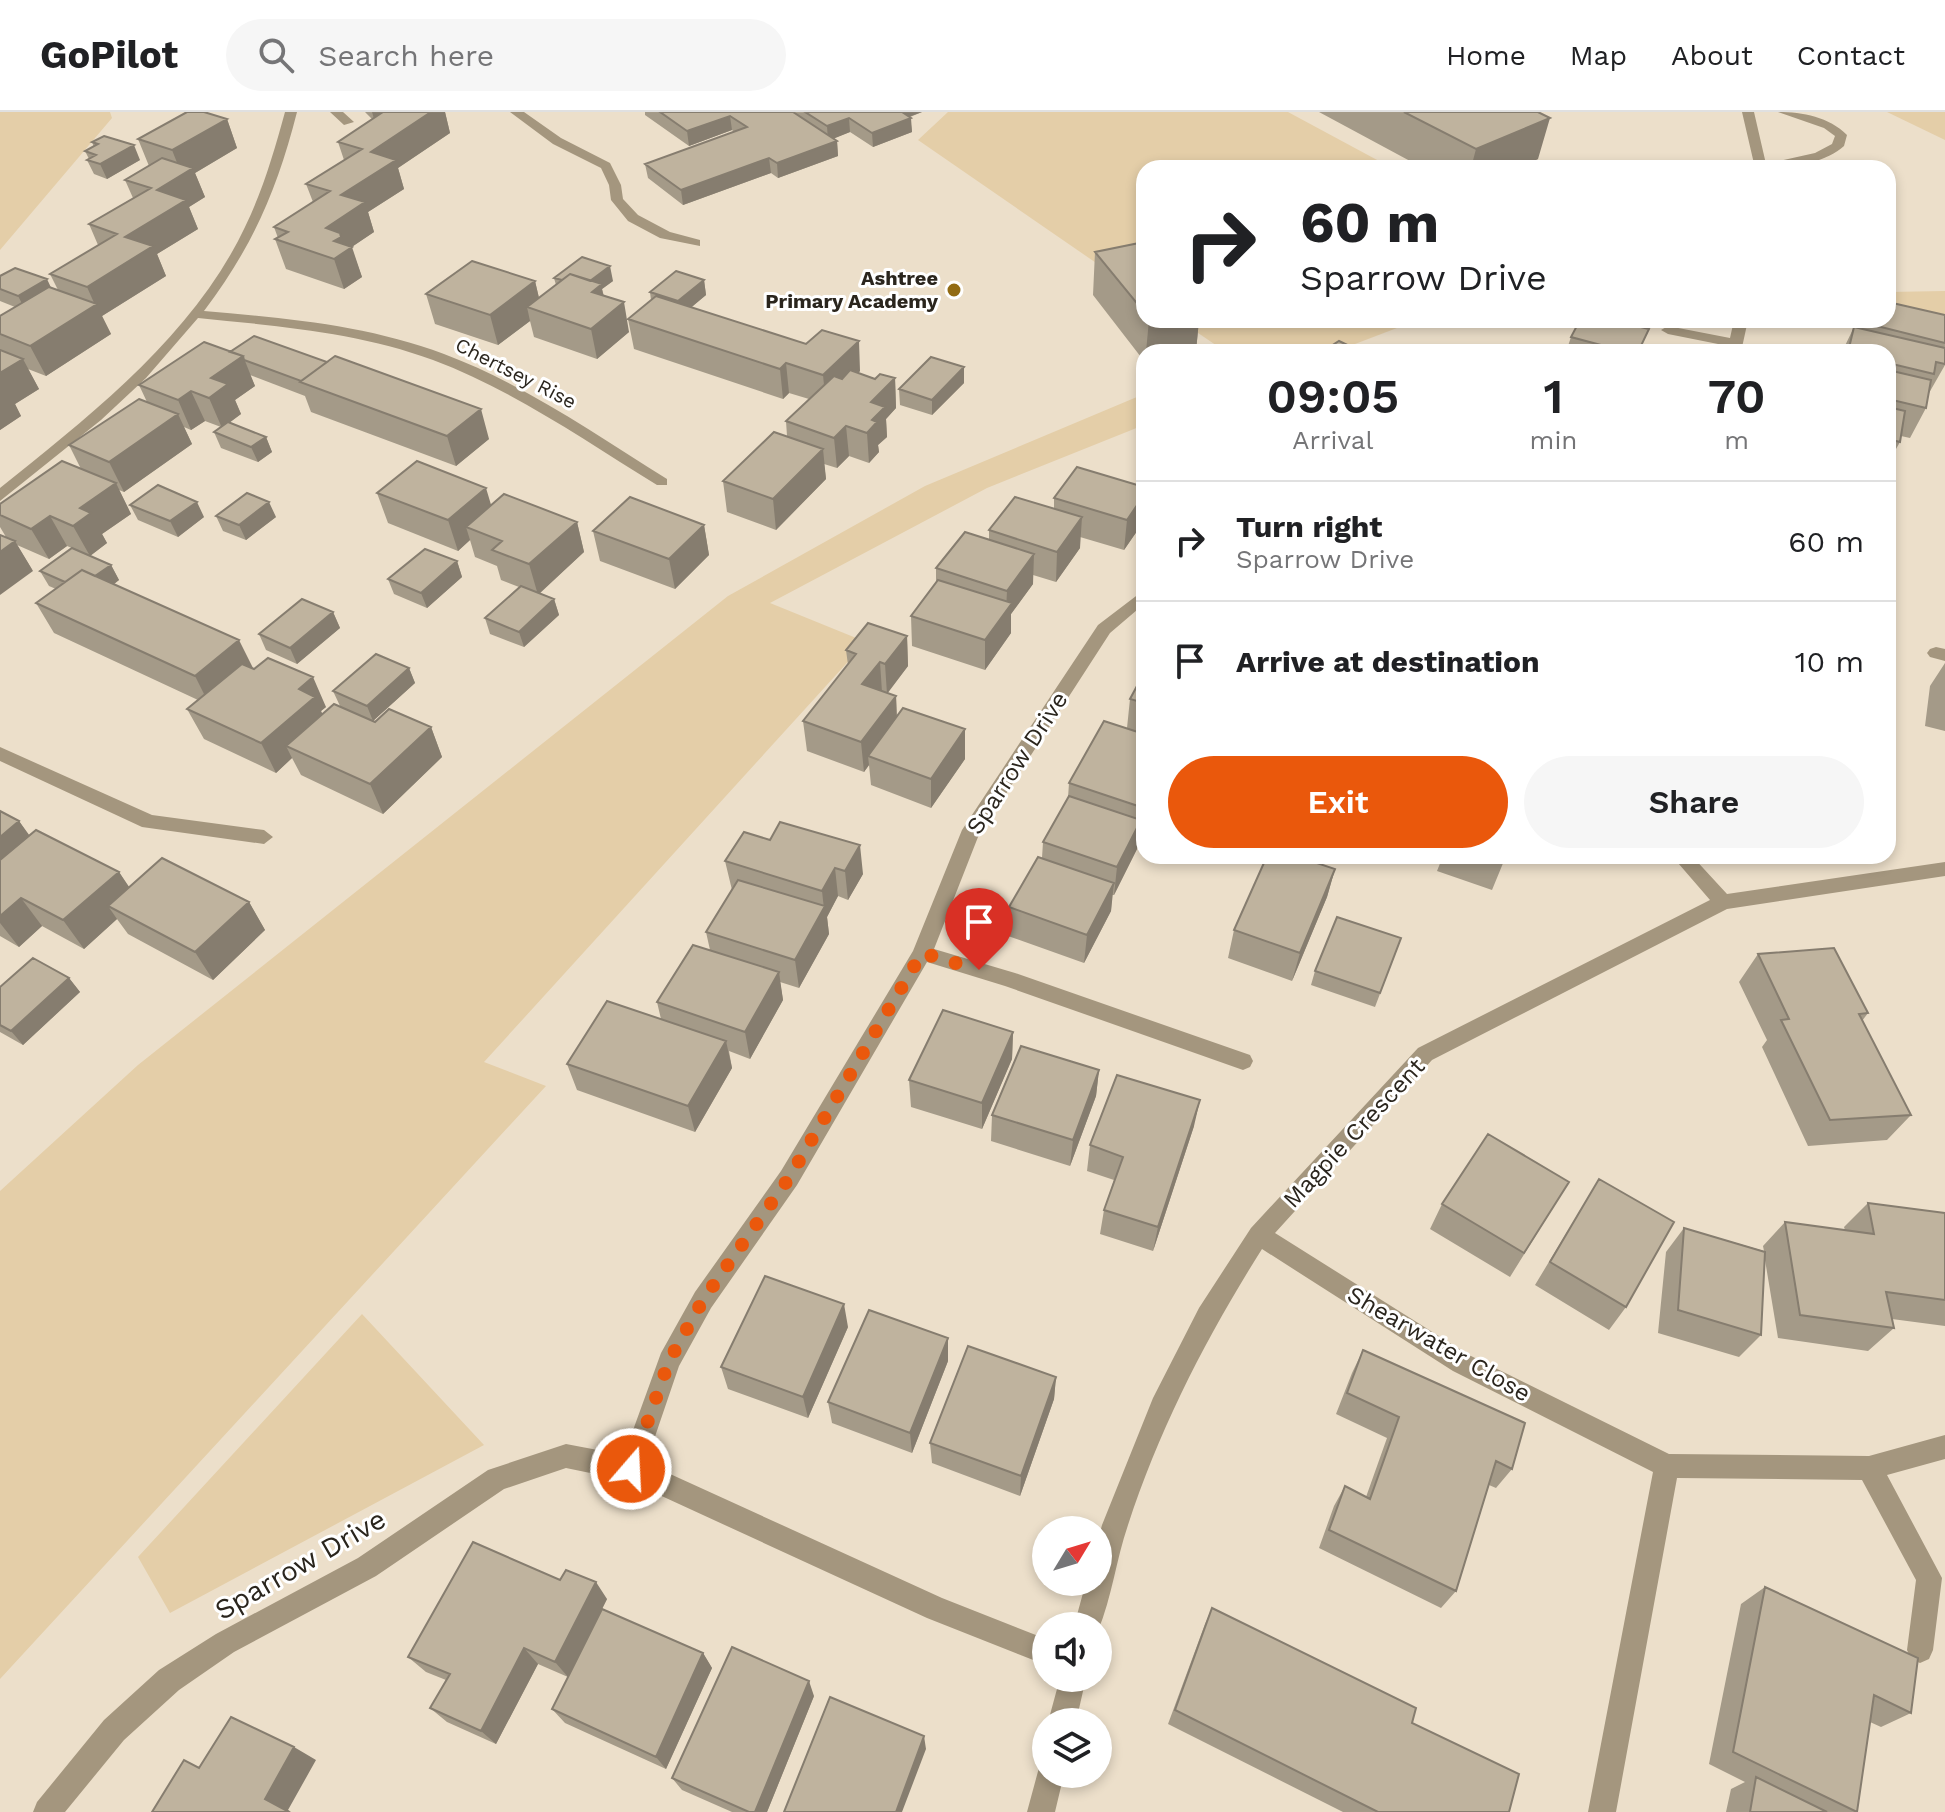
<!DOCTYPE html>
<style>
:root{--surface:#fff;--page:#f6f6f6;--text:#202124;--muted:#757577;--line:#e0e0e0;--accent:#ea580c}
body{margin:0;font-family:"Work Sans",sans-serif;background:var(--page);color:var(--text);height:100vh;display:flex;flex-direction:column;font-size:30px;white-space:nowrap}
*{box-sizing:border-box;margin:0}
p{font-size:26px;color:var(--muted)}
.icon{flex:none;width:44px;height:44px;fill:none;stroke:currentColor;stroke-width:2;stroke-linecap:round;stroke-linejoin:round}
.map{position:relative;flex:1;overflow:hidden}
.drawer{position:absolute;left:1136px;top:232px;width:760px;height:520px;display:flex;flex-direction:column;background:var(--surface);border-radius:24px;box-shadow:0 4px 12px #0003}
.drawer>*{flex:none}
.guide{position:absolute;left:1136px;top:48px;width:760px;height:168px;border-radius:24px;box-shadow:0 4px 12px #0003;background:#fff;color:var(--text);overflow:hidden}
.needle{width:52px;rotate:52deg}
.fabs{position:absolute;left:1032px;top:1404px;display:grid;gap:16px}
.fabs a{display:grid;place-items:center;width:80px;height:80px;border-radius:50%;background:var(--surface);box-shadow:0 4px 12px #0003;font-size:40px}
.pin{position:absolute;display:grid;place-items:center;width:68px;height:68px;color:#fff;margin:-82px -34px;border-radius:50% 50% 50% 0;rotate:-45deg;box-shadow:0 0 8px #0007}
.pin .icon{rotate:45deg}
.me{position:absolute;width:88px;margin:-44px;rotate:19deg;stroke-linejoin:round;filter:drop-shadow(0 0 6px #0008)}
.turn{display:flex;align-items:center;gap:28px;height:168px;padding:0 32px;font-size:36px}
.turn .icon{width:104px;height:104px;stroke-width:2.5}
.turn b{display:block;font-size:56px;line-height:68px}
.eta{display:flex;justify-content:space-evenly;align-items:center;height:136px;text-align:center}
.eta b{font-size:48px;font-weight:600;line-height:56px}
.primary-button{display:flex;gap:16px;margin-top:auto;padding:16px 32px}
.primary-button a{flex:1;height:92px;border-radius:48px;background:var(--accent);color:#fff;font-size:32px;font-weight:600;line-height:92px;text-align:center}
.primary-button a+a{background:var(--page);color:var(--text)}
ul{padding:0;list-style:none}
li{display:flex;align-items:center;gap:24px;height:120px;padding:0 32px;border-top:2px solid var(--line)}
li div{flex:1}
li b{display:block;font-size:30px}
li em{font-style:normal}
header{display:flex;align-items:center;gap:48px;box-sizing:border-box;height:112px;padding:0 40px;background:var(--surface);border-bottom:2px solid var(--line)}
header strong{font-size:38px}
nav{display:flex;gap:44px;margin-inline-start:auto;font-size:28px}
.search{width:560px;height:72px;background:var(--page);display:flex;align-items:center;gap:20px;box-sizing:border-box;padding:0 28px;border-radius:44px;color:var(--muted);font-size:30px}
.map>svg:first-child{display:block}
</style>
<header>
<strong>GoPilot</strong>
<div class="search"><svg class="icon" aria-label="search" viewBox="0 0 24 24"><circle cx="10" cy="10" r="6"/><path d="M15 15l6 6"/></svg>Search here</div>
<nav><a>Home</a><a>Map</a><a>About</a><a>Contact</a></nav>
</header>
<div class="map">
<svg width="1945" height="1700" viewBox="0 0 1945 1700">
<rect width="100%" height="100%" fill="#ecdfca"/>
<path fill="#e4cea8" d="M0,0H110L112,6L0,138Z
M948,0H1288L1392,56H1144V184L918,28Z
M1887,0H1945V28Z
M1945,179V212L1558,208H1888V180Z
M1179,208H1462L1397,216L1334,240H1226Z
M1144,282V313L987,376L770,491L866,530L484,950L546,974L0,1567V1079L138,953L728,484L925,374Z
M362,1202L484,1333L170,1501L138,1445Z"/>
<g fill="none" stroke-linecap="round" stroke-linejoin="round">
<path fill="#a4967e" fill-rule="evenodd" d="M285,0H297C277,78 253,134 204,199C285,206 367,213 444,242C524,272 595,322 667,367V373H657C584,328 513,278 433,248C358,220 277,214 198,206L146,266L101,308L0,389V376C91,303 194,223 245,115C263,78 274,40 285,0Z
M330,0H343L354,10L344,13Z
M510,0H524L561,26L610,51L621,73L623,87L638,103L670,120L700,128V134L660,126L628,109L611,88L609,73L601,56L553,32Z
M1742,0H1754L1766,52L1815,41L1832,32L1835,24L1824,16L1778,0C1803,0 1829,5 1847,23L1844,34C1821,54 1784,56 1755,56Z
M1734,208H1748L1741,240H1727L1728,234L1668,222L1661,218L1668,214L1730,226Z
M1144,478V492L1110,521L978,725L934,837L1015,861L1250,943L1253,949L1250,955L1243,958L1005,874L927,850L797,1073L711,1196L679,1254L646,1351L942,1486L1046,1527V1553L927,1506L629,1369L566,1356L504,1377L376,1464L234,1540L179,1578L124,1628L65,1700H33L37,1690L104,1608L159,1558L216,1522L358,1446L488,1358L566,1332L624,1343L661,1241L695,1180L781,1059L913,839L962,718L1098,513Z
M1936,535L1945,537V549L1930,545L1927,541L1930,537Z
M0,635L152,703L264,718L273,725L264,732L142,715L0,649Z
M1672,744H1692L1727,782L1945,750V764L1727,797L1432,948L1275,1121L1469,1243L1669,1342L1869,1344L1945,1323V1347L1887,1363L1942,1466L1933,1538L1929,1547L1920,1551L1911,1547L1907,1538L1916,1468L1862,1368L1677,1366L1616,1700H1588L1653,1360L1453,1259L1262,1137C1207,1224 1160,1315 1128,1413C1116,1448 1112,1485 1098,1519V1514H1074L1086,1470H1098V1428L1102,1413L1153,1286L1199,1196L1251,1116L1418,936L1710,788Z
M1060,1566H1086L1076,1610H1048Z
M1046,1650V1662H1064L1055,1700H1027L1040,1652Z"/>
</g>
<path fill="#a49a88" d="M365,0H445L450,21L398,56L404,77L368,100L374,120L351,135L362,165L344,177L286,157L275,127L278,126L274,115L313,90L306,72L344,48L338,30L372,7Z
M645,0H922L910,5L912,20L873,35L850,20L834,26L837,29L838,44L778,66L771,61L683,93L648,66L645,52L734,20L732,18L689,34L645,3Z
M1319,0H1538V47L1518,56H1423Z
M227,7L237,36L195,61L205,85L189,95L198,117L157,142L166,164L102,204L111,222L46,264L28,257L39,277L15,292L21,304L0,318V204L15,195L0,189V164L58,178L50,162L98,133L89,112L133,86L125,68L149,54L138,27Z
M92,30L140,48L107,67L94,62L87,48L89,47L85,39L94,35Z
M1144,130V208H1199L1196,239L1144,240V249L1093,183L1095,140Z
M554,166L613,169L602,177L604,184L629,220L597,247L534,225L530,209L498,233L435,212L426,182L535,169L539,186L556,173Z
M704,168L706,183L691,195L860,259L858,261L875,267L895,266L896,296L886,307L887,325L878,333L879,340L869,351L849,344L837,356L824,352L826,367L776,418L727,400L723,369L787,324L786,309L809,287L789,281L783,287L634,237L628,207L651,188L650,180Z
M1945,203V253L1929,281L1926,296L1910,326L1901,324L1900,330L1888,351V240H1842L1854,215L1862,217L1866,208H1888Z
M1649,217L1639,240H1566L1571,225Z
M230,240L489,327L456,354L311,300L305,284L250,263L255,274L235,288L241,302L229,311L266,325L272,340L258,350L221,336L214,320L221,315L205,309L191,318L184,315L192,332L124,380L119,378L131,402L102,422L107,431L90,444L111,453L119,468L114,472L253,557L326,595L321,599L322,602L340,594L333,579L409,556L415,571L373,609L431,615L442,645L383,702L301,663L292,646L276,661L204,627L187,597L198,588L54,521L36,491L56,477L49,474L40,459L72,436L67,434L49,447L17,433L33,459L6,425L0,415V392L81,357L69,333L147,290L139,273Z
M964,255V271L932,303L900,293L899,277Z
M1144,358V409L1124,438L1080,425V436L1056,470L1033,463V472L1011,502V521L985,558L912,534L911,504L936,470V456L989,428V418L1054,397V386L1139,373L1140,364Z
M377,381L492,393L577,410L584,440L539,481L554,487L559,503L524,535L490,522L485,506L519,475L501,468L497,454L475,445L470,428L458,439L388,411Z
M130,393L204,405L178,425L138,408Z
M216,404L276,405L246,428L223,419Z
M704,413L709,443L675,477L600,449L593,419Z
M457,449L462,465L427,496L394,482L388,467Z
M333,500L340,516L297,552L266,538L259,522Z
M907,524L908,554L887,581L896,584L897,605L965,647L931,696L871,673L869,653L864,660L807,639L803,609L848,553L846,538Z
M1945,551V619L1925,614L1930,574Z
M1144,561V720L1141,725H1139L1137,737L1114,783H1112L1111,799L1084,851L1008,824L1009,795L1042,746L1043,730L1068,686L1069,671L1127,616L1130,587Z
M0,699L19,709L29,724L119,760L129,776L249,790L265,818L213,868L128,822L117,807L84,837L42,814L19,835L0,824Z
M744,720L863,762L848,788L838,784L827,805L829,822L799,876L780,870L783,888L750,947L729,939L732,956L695,1020L577,978L567,952L661,907L657,890L710,838L706,820L732,778L725,749Z
M1443,744H1506L1492,778L1437,759Z
M1507,744H1524L1522,749Z
M1335,757L1327,785L1292,869L1228,846L1234,818Z
M1401,826L1375,895L1311,873L1315,859Z
M1758,842L1868,901L1862,909L1911,1003L1887,1028L1808,1034L1762,935L1767,928L1739,870Z
M69,866L80,880L23,933L0,920V875Z
M1013,920L1012,947L982,1017L911,995L909,968Z
M1099,958L1096,984L1070,1054L991,1029L992,1003Z
M1194,1014L1153,1139L1100,1122L1104,1098L1114,1068L1087,1059L1090,1033Z
M1599,1067L1626,1195L1609,1218L1535,1173Z
M1569,1070L1510,1165L1430,1117L1442,1092Z
M1868,1091L1945,1101V1214L1892,1207L1894,1216L1868,1239L1778,1226L1764,1142L1761,1223L1739,1245L1658,1221L1666,1140L1684,1116L1764,1139L1763,1134L1785,1110L1845,1118L1844,1115Z
M848,1215L808,1306L728,1277L721,1255Z
M1363,1238L1512,1357L1496,1376L1489,1373L1456,1479L1441,1496L1319,1436L1334,1394L1345,1374L1366,1385L1387,1326L1336,1302L1352,1261Z
M948,1249L912,1341L832,1311L828,1290Z
M1056,1265L1054,1287L1020,1384L932,1351L930,1331Z
M560,1468L607,1487L568,1565L538,1552L496,1632L447,1610L430,1596L446,1568L426,1560L408,1545Z
M1765,1475L1911,1601L1881,1615L1870,1610L1857,1700H1726L1731,1677L1745,1670L1709,1652L1741,1492Z
M1212,1496L1412,1611L1509,1700H1343L1168,1612L1205,1512Z
M703,1541L712,1556L666,1657L565,1611L552,1597Z
M814,1584L767,1700H732L682,1678L672,1666Z"/>
<path fill="#867d6f" d="M372,0H400L375,10Z
M431,0H445L450,21L398,56L404,77L368,100L374,120L346,139L352,135L362,165L344,177L334,147L326,116L341,83L371,40Z
M895,0H922L895,10Z
M730,4L732,18L689,34L687,19Z
M849,6L850,20L828,29L827,14Z
M911,6L912,20L873,35L872,21Z
M1550,6L1538,47L1518,56H1471L1476,37Z
M227,7L237,36L195,61L205,85L189,95L198,117L157,142L166,164L102,204L111,222L46,264L30,234L95,193L87,175L125,125L157,78L182,63L172,38Z
M837,29L838,44L778,66L777,51Z
M134,33L140,48L107,67L100,52Z
M769,46L771,61L683,93L681,78Z
M610,154L613,169L602,177L607,202L582,175Z
M47,167L54,182L26,199L18,184Z
M704,168L706,183L680,205L678,189Z
M535,169L542,199L527,195L530,209L498,233L490,203Z
M624,190L629,220L597,247L591,217Z
M1149,208H1199L1196,239L1146,240Z
M859,229L860,259L826,293L823,263Z
M243,244L255,274L235,288L241,302L222,316L209,286L211,266Z
M23,247L39,277L15,292L21,304L0,318V261Z
M786,251L789,281L783,287L780,257Z
M964,255V271L932,303V288Z
M895,266L896,296L886,307L887,325L878,333L879,340L869,351L867,321L871,290Z
M191,279L205,309L191,318L178,288Z
M481,297L489,327L456,354L447,324Z
M178,302L192,332L124,380L109,350Z
M846,314L849,344L837,356L834,326Z
M266,325L272,340L258,350L251,335Z
M823,337L826,367L776,418L773,387Z
M116,371L131,402L102,422L107,431L90,444L73,414L80,396Z
M486,376L495,406L466,415L470,428L458,439L448,408Z
M1144,383V409L1124,438L1127,408Z
M197,390L204,405L178,425L170,409Z
M269,390L276,405L246,428L239,413Z
M50,404L67,434L49,447L31,417Z
M1082,405L1080,436L1056,470L1057,440Z
M577,410L584,440L538,483L529,452Z
M704,413L709,443L675,477L669,447Z
M15,429L33,459L0,483V440Z
M1034,442L1033,472L1011,502V521L985,558V528L1006,499L1007,479Z
M457,449L462,465L427,496L421,481Z
M111,453L119,468L88,492L79,476Z
M554,487L559,503L524,535L519,520Z
M333,500L340,516L297,552L290,536Z
M907,524L908,554L887,582L885,552Z
M239,528L254,558L210,594L195,564Z
M880,550L882,580L862,572Z
M409,556L415,571L373,609L367,594Z
M313,565L326,595L321,599L328,614L286,634L292,646L276,661L261,631L299,577Z
M896,584L897,614L868,644L869,653L864,660L861,630Z
M431,615L442,645L383,702L370,672Z
M965,617V647L931,696V667Z
M1144,703V720L1141,725Z
M1141,708L1137,737L1114,783L1117,755Z
M19,709L40,738L0,771V725Z
M860,733L863,762L848,788L845,759Z
M835,756L838,784L827,805L829,822L799,876L795,848L824,797L822,779Z
M1335,757L1327,785L1292,869L1300,841Z
M119,760L138,788L108,794L117,807L84,837L63,808Z
M1114,771L1111,799L1084,851L1087,823Z
M21,786L42,814L19,835L0,811V804Z
M249,790L265,818L213,868L195,840Z
M779,860L783,888L750,947L745,920Z
M69,866L80,880L23,933L11,919Z
M1013,920L1012,947L982,1017V991Z
M726,929L732,956L695,1020L688,994Z
M1099,958L1096,984L1070,1054L1073,1028Z
M1200,988L1194,1014L1153,1139L1158,1115Z
M844,1192L848,1215L808,1306L803,1285Z
M948,1226V1249L912,1341L910,1321Z
M1056,1265L1054,1287L1020,1384L1021,1364Z
M596,1470L607,1487L568,1565L555,1550Z
M524,1536L538,1552L496,1632L481,1619Z
M703,1541L712,1556L666,1657L656,1645Z
M809,1569L814,1584L767,1700H755Z
M924,1624L926,1637L902,1700H896Z
M294,1635L316,1648L288,1698L291,1700H289L265,1687Z"/>
<path fill="#bfb39e" stroke="#867d6f" stroke-width="2" d="M187,0H204L227,7L172,38L138,27Z
M383,0H431L371,40L396,48L341,83L365,90L326,116L340,121L341,125L334,129L352,135L334,147L275,127L288,120L274,115L330,79L306,72L362,37L338,30Z
M660,0H793L837,29L777,51L769,46L681,78L645,52L747,15L730,4L687,19Z
M805,0H902L911,6L872,21L849,6L827,14Z
M1404,0H1538L1550,6L1476,37Z
M104,24L134,33L100,52L87,48L96,43L85,39L98,32L92,30Z
M162,46L193,56L157,78L186,88L125,125L153,134L87,175L50,162L117,122L89,112L151,76L125,68Z
M1144,130V200L1095,140Z
M582,145L610,154L590,169L570,162L562,168L554,166Z
M472,149L535,169L490,203L426,182Z
M15,156L47,167L18,184L0,177V164Z
M676,159L704,168L678,189L650,180Z
M570,162L602,172L592,180L624,190L591,217L527,195Z
M49,175L97,192L30,234L0,222V204Z
M656,184L806,232L822,218L859,229L823,263L786,251L780,257L628,207Z
M1888,190L1945,203V231L1869,212L1870,208H1888Z
M1580,208H1612L1649,217L1638,240H1627L1571,225Z
M1854,215L1945,236V252L1936,250L1934,262L1888,251V240H1848Z
M254,224L327,250L301,269L244,248L243,244L230,240Z
M1339,229L1362,240H1322Z
M204,230L243,244L211,266L228,272L209,286L191,279L178,288L139,273Z
M1580,235L1599,240H1577Z
M0,238L23,247L0,261Z
M335,244L481,297L447,324L300,270Z
M931,245L964,255L932,288L899,277Z
M850,258L875,267L880,262L895,266L871,290L885,295L872,308L877,310L867,321L846,314L834,326L786,309L834,264L842,267Z
M1888,258L1931,268L1926,296L1888,287Z
M139,287L178,302L109,350L69,333Z
M1888,295L1905,299L1900,330L1888,327Z
M228,310L266,325L251,335L214,320Z
M774,320L823,337L773,387L723,369Z
M62,349L116,371L80,396L91,401L73,414L50,404L31,417L0,403V392Z
M417,349L486,376L448,408L377,381Z
M1077,355L1144,375V383L1127,408L1054,386Z
M158,373L197,390L170,409L130,393Z
M247,381L269,390L239,413L216,404Z
M504,382L577,410L529,452L492,438L502,429L466,415Z
M630,385L704,413L669,447L593,419Z
M1015,385L1082,405L1057,440L989,418Z
M965,420L1034,442L1007,479L936,456Z
M0,423L15,429L0,440Z
M72,436L111,453L95,464L82,458L65,470L40,459Z
M425,437L457,449L421,481L388,467Z
M82,458L239,528L195,564L36,491Z
M938,468L1012,491L985,528L911,504Z
M521,474L554,487L519,520L485,506Z
M302,487L333,500L290,536L259,522Z
M868,511L907,524L885,552L880,550L862,572L896,584L861,630L803,609L856,542L846,538Z
M376,542L409,556L367,594L333,579Z
M268,546L313,565L299,577L315,585L261,631L187,597L242,552L254,557Z
M1144,561V591L1130,587Z
M334,592L375,610L389,597L431,615L370,672L286,634Z
M903,596L965,617L931,667L868,644Z
M1104,609L1144,622V696L1069,671Z
M1069,684L1141,708L1117,755L1043,730Z
M0,699L19,709L0,725Z
M780,710L860,733L845,759L835,756L822,779L725,749L744,720L770,728Z
M36,718L119,760L63,808L21,786L0,804V748Z
M1267,744H1296L1335,757L1300,841L1234,818Z
M1487,744H1506L1503,750Z
M1038,745L1114,771L1087,823L1009,795Z
M162,746L249,790L195,840L108,794Z
M738,768L825,794L795,848L706,820Z
M1337,805L1401,826L1380,881L1315,859Z
M693,833L779,860L745,920L657,890Z
M1834,836L1868,901L1859,902L1911,1003L1830,1008L1781,908L1789,907L1758,842Z
M33,846L69,866L11,919L0,913V875Z
M607,889L726,929L688,994L567,952Z
M943,898L1013,920L982,991L909,968Z
M1021,934L1099,958L1073,1028L992,1003Z
M1117,963L1200,988L1158,1115L1104,1098L1123,1045L1090,1033Z
M1488,1022L1569,1070L1524,1141L1442,1092Z
M1599,1067L1674,1110L1626,1195L1550,1150Z
M1868,1091L1945,1101V1188L1886,1180L1894,1216L1800,1203L1785,1110L1874,1122Z
M1684,1116L1765,1140L1761,1223L1678,1198Z
M765,1164L844,1192L803,1285L721,1255Z
M869,1198L948,1226L910,1321L828,1290Z
M968,1234L1056,1265L1021,1364L930,1331Z
M1363,1238L1525,1311L1512,1357L1496,1349L1456,1479L1329,1418L1345,1374L1370,1387L1399,1305L1347,1281Z
M473,1430L560,1468L566,1458L596,1470L555,1550L524,1536L481,1619L430,1596L450,1562L408,1545Z
M1765,1475L1918,1546L1911,1601L1874,1583L1857,1700L1733,1640Z
M1212,1496L1416,1596L1412,1611L1519,1662L1509,1700H1378L1175,1598Z
M602,1497L703,1541L656,1645L552,1597Z
M732,1535L809,1569L755,1700H749L672,1666Z
M830,1585L924,1624L896,1700H784Z
M231,1605L294,1635L265,1687L289,1700H152L184,1648L199,1656Z
M1756,1665L1827,1700H1750Z"/>
<g fill="none" stroke-linecap="round" stroke-linejoin="round">
<path stroke="#ea580c" stroke-width="14" stroke-dasharray="0 25.2" d="M631,1357L669,1249L703,1188L789,1066L922,841L979,858"/>
</g>
<circle fill="#926b13" stroke="#fff" stroke-width="3" cx="954" cy="178" r="8"/>
<g text-anchor="middle" stroke-width="6" stroke-linejoin="round" paint-order="stroke">
<g font-size="20" font-weight="bold" fill="#2a251d" stroke="#fff" text-anchor="end">
<text x="938" y="173">Ashtree<tspan x="938" dy="23">Primary Academy</tspan></text>
</g>
<g font-size="20" fill="#2a251d" stroke="#fff">
<text transform="translate(516 261) rotate(27)" y="7">Chertsey Rise</text>
</g>
<g font-size="24" fill="#2a251d" stroke="#fff">
<text transform="translate(1017 651) rotate(-57)" y="8">Sparrow Drive</text>
<text transform="translate(1354 1021) rotate(-47)" y="8">Magpie Crescent</text>
<text transform="translate(1439 1232) rotate(30)" y="8">Shearwater Close</text>
</g>
<g font-size="28" fill="#2a251d" stroke="#fff">
<text transform="translate(300 1452) rotate(-30)" y="10">Sparrow Drive</text>
</g>
</g>
</svg>
<div class="fabs">
<a><svg class="needle" viewBox="-14 -14 28 28"><path d="M0-13l5 13h-10z" fill="#e53935"/><path d="M0 13l5-13h-10z" fill="#757577"/></svg></a>
<a><svg class="icon" aria-label="sound" viewBox="0 0 24 24"><path d="M4 9h4l5-4v14l-5-4H4zM17 9q2 3 0 6"/></svg></a>
<a><svg class="icon" aria-label="layers" viewBox="0 0 24 24"><path d="M12 4l9 5-9 5-9-5zM3 14l9 5 9-5"/></svg></a>
</div>
<div class="pin" style="left:979px;top:858px;background:#d93025"><svg class="icon" aria-label="arrive" viewBox="0 0 24 24"><path d="M6 21V4h12l-3 4 3 4H6"/></svg></div>
<svg class="me" style="left:631px;top:1357px" viewBox="-20 -20 40 40"><circle r="17" fill="#ea580c" stroke="#fff" stroke-width="3"/><path d="M0-11L8 9 0 5-8 9z" fill="#fff"/></svg>
<div class="guide">
<div class="turn"><svg class="icon" aria-label="right" viewBox="0 0 24 24"><path d="M7 20v-9h11M14 6l5 5-5 5"/></svg><div><b>60 m</b>Sparrow Drive</div></div>
</div>
<section class="drawer">
<div class="eta">
<div><b>09:05</b><p>Arrival</p></div>
<div><b>1</b><p>min</p></div>
<div><b>70</b><p>m</p></div>
</div>
<ul>
<li><svg class="icon" aria-label="right" viewBox="0 0 24 24"><path d="M7 20v-9h11M14 6l5 5-5 5"/></svg><div><b>Turn right</b><p>Sparrow Drive</p></div><em>60 m</em></li>
<li><svg class="icon" aria-label="arrive" viewBox="0 0 24 24"><path d="M6 21V4h12l-3 4 3 4H6"/></svg><div><b>Arrive at destination</b></div><em>10 m</em></li>
</ul>
<div class="primary-button"><a>Exit</a><a>Share</a></div>
</section>
</div>
